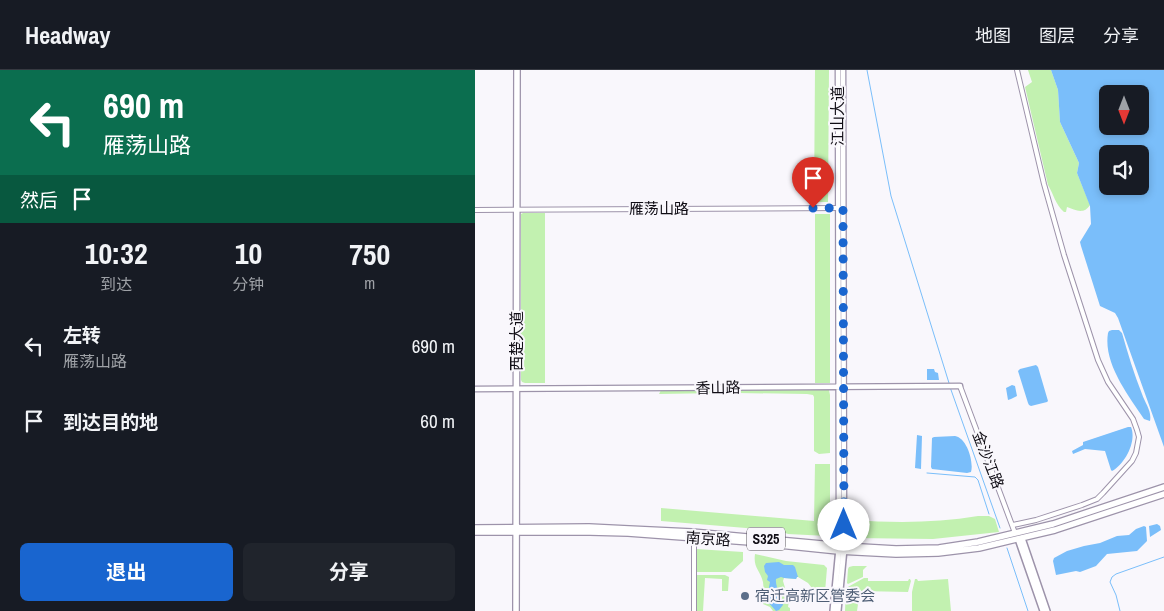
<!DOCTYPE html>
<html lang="zh">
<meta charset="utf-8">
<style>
:root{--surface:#171b24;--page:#20242c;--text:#f1f3f6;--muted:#9ea1a6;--line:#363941;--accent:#1965cf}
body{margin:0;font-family:"Archivo Narrow","Noto Sans SC",sans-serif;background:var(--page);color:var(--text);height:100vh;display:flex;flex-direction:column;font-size:19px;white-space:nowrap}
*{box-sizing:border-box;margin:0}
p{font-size:16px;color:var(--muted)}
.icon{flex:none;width:28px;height:28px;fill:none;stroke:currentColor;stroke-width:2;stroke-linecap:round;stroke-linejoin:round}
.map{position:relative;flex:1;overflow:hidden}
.side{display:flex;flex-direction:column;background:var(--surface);width:475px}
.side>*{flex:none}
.top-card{background:#0b6e4f;color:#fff;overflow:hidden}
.needle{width:32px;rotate:180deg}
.controls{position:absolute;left:624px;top:15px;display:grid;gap:10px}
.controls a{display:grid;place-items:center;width:50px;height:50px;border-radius:8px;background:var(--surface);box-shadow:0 2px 8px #0003;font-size:25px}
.pin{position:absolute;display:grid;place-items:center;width:42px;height:42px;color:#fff;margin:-51px -21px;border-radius:50% 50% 50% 0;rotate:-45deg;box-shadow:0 0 5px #0007}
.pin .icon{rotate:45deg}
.me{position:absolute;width:55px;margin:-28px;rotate:0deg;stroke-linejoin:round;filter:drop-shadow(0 0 4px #0008)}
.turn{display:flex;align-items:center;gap:18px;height:105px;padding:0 20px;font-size:22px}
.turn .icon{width:65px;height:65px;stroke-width:2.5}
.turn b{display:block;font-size:35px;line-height:42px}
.then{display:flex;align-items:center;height:48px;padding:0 20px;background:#0003;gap:10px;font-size:19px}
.eta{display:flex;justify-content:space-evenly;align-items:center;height:85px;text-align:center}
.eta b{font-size:30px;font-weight:700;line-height:35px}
.button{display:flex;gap:10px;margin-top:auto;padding:10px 20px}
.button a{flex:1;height:58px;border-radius:8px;background:var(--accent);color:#fff;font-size:20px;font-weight:700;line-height:58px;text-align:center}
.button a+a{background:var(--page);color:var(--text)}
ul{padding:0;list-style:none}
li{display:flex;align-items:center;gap:15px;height:75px;padding:0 20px}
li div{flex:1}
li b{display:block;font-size:19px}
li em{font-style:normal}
header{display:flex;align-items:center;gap:30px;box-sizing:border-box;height:70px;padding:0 25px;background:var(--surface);border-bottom:1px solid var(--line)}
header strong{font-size:24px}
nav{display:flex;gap:28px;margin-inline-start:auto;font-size:18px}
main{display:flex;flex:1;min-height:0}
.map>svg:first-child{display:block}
</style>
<header>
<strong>Headway</strong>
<nav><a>地图</a><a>图层</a><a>分享</a></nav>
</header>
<main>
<section class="side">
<div class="top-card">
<div class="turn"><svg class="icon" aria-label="left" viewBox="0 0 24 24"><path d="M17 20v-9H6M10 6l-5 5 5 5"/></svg><div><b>690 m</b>雁荡山路</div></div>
<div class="then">然后<svg class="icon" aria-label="arrive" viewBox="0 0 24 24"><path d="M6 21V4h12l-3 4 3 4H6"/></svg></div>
</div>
<div class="eta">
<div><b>10:32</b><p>到达</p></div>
<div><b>10</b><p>分钟</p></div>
<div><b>750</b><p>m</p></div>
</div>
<ul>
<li><svg class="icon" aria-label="left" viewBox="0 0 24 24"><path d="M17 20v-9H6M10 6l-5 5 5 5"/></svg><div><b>左转</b><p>雁荡山路</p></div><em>690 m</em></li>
<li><svg class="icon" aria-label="arrive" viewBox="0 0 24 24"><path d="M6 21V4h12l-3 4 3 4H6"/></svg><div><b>到达目的地</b></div><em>60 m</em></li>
</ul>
<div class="button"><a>退出</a><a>分享</a></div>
</section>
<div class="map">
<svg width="689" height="541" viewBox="0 0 689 541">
<rect width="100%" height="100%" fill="#f9f7fc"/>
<path fill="#c2f1b0" d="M340,0H354L353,132H339Z
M553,0H576L583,20L585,52L604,93L602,103L615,135C609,145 600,140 592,137L591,142H589C580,134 579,125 573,115L550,17L557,12Z
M48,143H70V313H50L47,312L46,310V144Z
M340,144H355V313H340Z
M186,320H245L246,323L184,324Z
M263,320H354L355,325V383L344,384L339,381V327L338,325L332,324L263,323Z
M340,394H355V459L354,464L352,466L313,464C303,460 294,460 283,459L186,451V438L339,451Z
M503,446H514L520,449L524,462L458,469L379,468L376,466L377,451L378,450C419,453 462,453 503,446Z
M221,479L268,482V491L256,502H220Z
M280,484L311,491L349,495L352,498L350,522L345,519L337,518L333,513L323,507H322L321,509L309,508L308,511L311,521H310V524L309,525L311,531H314L313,537L315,538V541H298L295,537L288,534C288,527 289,519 288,512C285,500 278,498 280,484Z
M378,496H392L388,500V507L373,514L372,513L373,499L374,497Z
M220,505H250L254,507L253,521H247V509L230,508L228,541H220Z
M389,508H393V511H433L434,509H435L436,511L433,522L385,521L382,541H370L371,518Z
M440,509H442L443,511L473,509L476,541H437V522Z"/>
<path fill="#7abefa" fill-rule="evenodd" d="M576,0H689V377L643,248L640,243L625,236L606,176L605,172L616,154L615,136L602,103L604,93L585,52L583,20ZM632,24H665V56H632ZM632,84H665V116H632Z
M637,260H644L647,263C653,284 659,304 667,324C670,333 677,341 675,351L669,349C653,325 628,293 633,263L634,261Z
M561,295L563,297L573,331L572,332L556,336L554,335L553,333L543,301L545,299Z
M452,299H459L460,302L463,303L464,310H452Z
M537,315L540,316L542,326L536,329L533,330L531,318Z
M653,357H656C662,371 650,394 637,401L636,400L630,381L610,379L598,384L597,381L608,375V372Z
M442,365L447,366L446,399L440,398Z
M480,366C492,368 499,392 496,402L492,403L457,399L456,397L457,368L459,367Z
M682,454L685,456L686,460L675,467L674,456Z
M669,456L671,457L672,471L662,481L632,484L621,496L605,502L601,501L581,505L578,491L579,488L592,481L609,476L625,473L642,466L654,465L661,459Z
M304,492L309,495H318L320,497L323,507H322L321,509L309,508L306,507L301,509C300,518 307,526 308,535L304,540L301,541L293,532L295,523L294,517L295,512L292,510L293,506L290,502L289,496L291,493Z"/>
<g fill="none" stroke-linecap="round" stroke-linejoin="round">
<path stroke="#7abefa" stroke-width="1" d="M392,0L416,126L474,313
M475,317L525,458
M452,403L500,407L503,410L514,444
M532,478L553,541
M645,541L641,525L635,512L637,507L641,504L689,487"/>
<g stroke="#9d93aa" stroke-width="6">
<path id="minor" d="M0,140L365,138
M485,316L540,463
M538,455L561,450L607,435L622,429L628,423L657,391L661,383L664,367L662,360L658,349L633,312L623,290L589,185L569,114L542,0
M219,467V541"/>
</g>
<g stroke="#9d93aa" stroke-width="7">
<path id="tertiary" d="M363,0L364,475
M368,0L369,476
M0,319L485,316"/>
</g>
<g stroke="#9d93aa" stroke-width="8">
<path id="secondary" d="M547,468L572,541
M543,469L568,541
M358,541L364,478
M363,541L369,479"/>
</g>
<g stroke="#9d93aa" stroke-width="8">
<path id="primary" d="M0,458L114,457L154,459L217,462L369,476L421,479L464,478L503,472L578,454L689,417
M0,462H115L153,463L275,472L363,481L421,484L463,483L504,478L580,460L689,424
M41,541L42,0"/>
</g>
<use href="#minor" stroke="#fff" stroke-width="4"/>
<use href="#tertiary" stroke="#fff" stroke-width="4.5"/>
<use href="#secondary" stroke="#fff" stroke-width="5"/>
<use href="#primary" stroke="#fff" stroke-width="5.5"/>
</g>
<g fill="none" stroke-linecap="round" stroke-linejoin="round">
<path stroke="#1965cf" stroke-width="9" stroke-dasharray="0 16.2" d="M338,138H368L369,455"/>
</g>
<circle fill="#5c6f8a" stroke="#f9f7fc" stroke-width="2" cx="270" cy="526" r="5"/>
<g text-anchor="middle" stroke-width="4" stroke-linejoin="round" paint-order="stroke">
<rect fill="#f9f7fc" stroke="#56535a" stroke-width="1" x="272" y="457.5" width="38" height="23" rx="4"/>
<g font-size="14" font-weight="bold" fill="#100d15">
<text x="291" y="474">S325</text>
</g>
<g font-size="15" fill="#100d15" stroke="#f9f7fc">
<text transform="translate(363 46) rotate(-90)" y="5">江山大道</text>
<text x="184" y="144">雁荡山路</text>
<text transform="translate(42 271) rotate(-90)" y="5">西楚大道</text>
<text transform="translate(243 318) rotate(-1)" y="5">香山路</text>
<text transform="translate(513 390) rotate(69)" y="5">金沙江路</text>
<text transform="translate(233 469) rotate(4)" y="5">南京路</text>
</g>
<g font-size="15" fill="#4e5e75" stroke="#f9f7fc" text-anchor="start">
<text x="280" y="531">宿迁高新区管委会</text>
</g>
</g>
</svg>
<div class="controls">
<a><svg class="needle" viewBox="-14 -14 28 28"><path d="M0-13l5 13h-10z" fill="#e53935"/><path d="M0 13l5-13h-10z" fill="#9ea1a6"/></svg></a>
<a><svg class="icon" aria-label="sound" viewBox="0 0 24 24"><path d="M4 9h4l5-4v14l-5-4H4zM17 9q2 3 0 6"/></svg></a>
</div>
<div class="pin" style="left:338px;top:138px;background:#d93025"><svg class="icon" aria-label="arrive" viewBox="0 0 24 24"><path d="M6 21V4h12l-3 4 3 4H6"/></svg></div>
<svg class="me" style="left:369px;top:455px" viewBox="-20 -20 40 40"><circle r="19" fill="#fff"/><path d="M0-13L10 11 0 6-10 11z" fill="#1965cf"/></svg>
</div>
</main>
